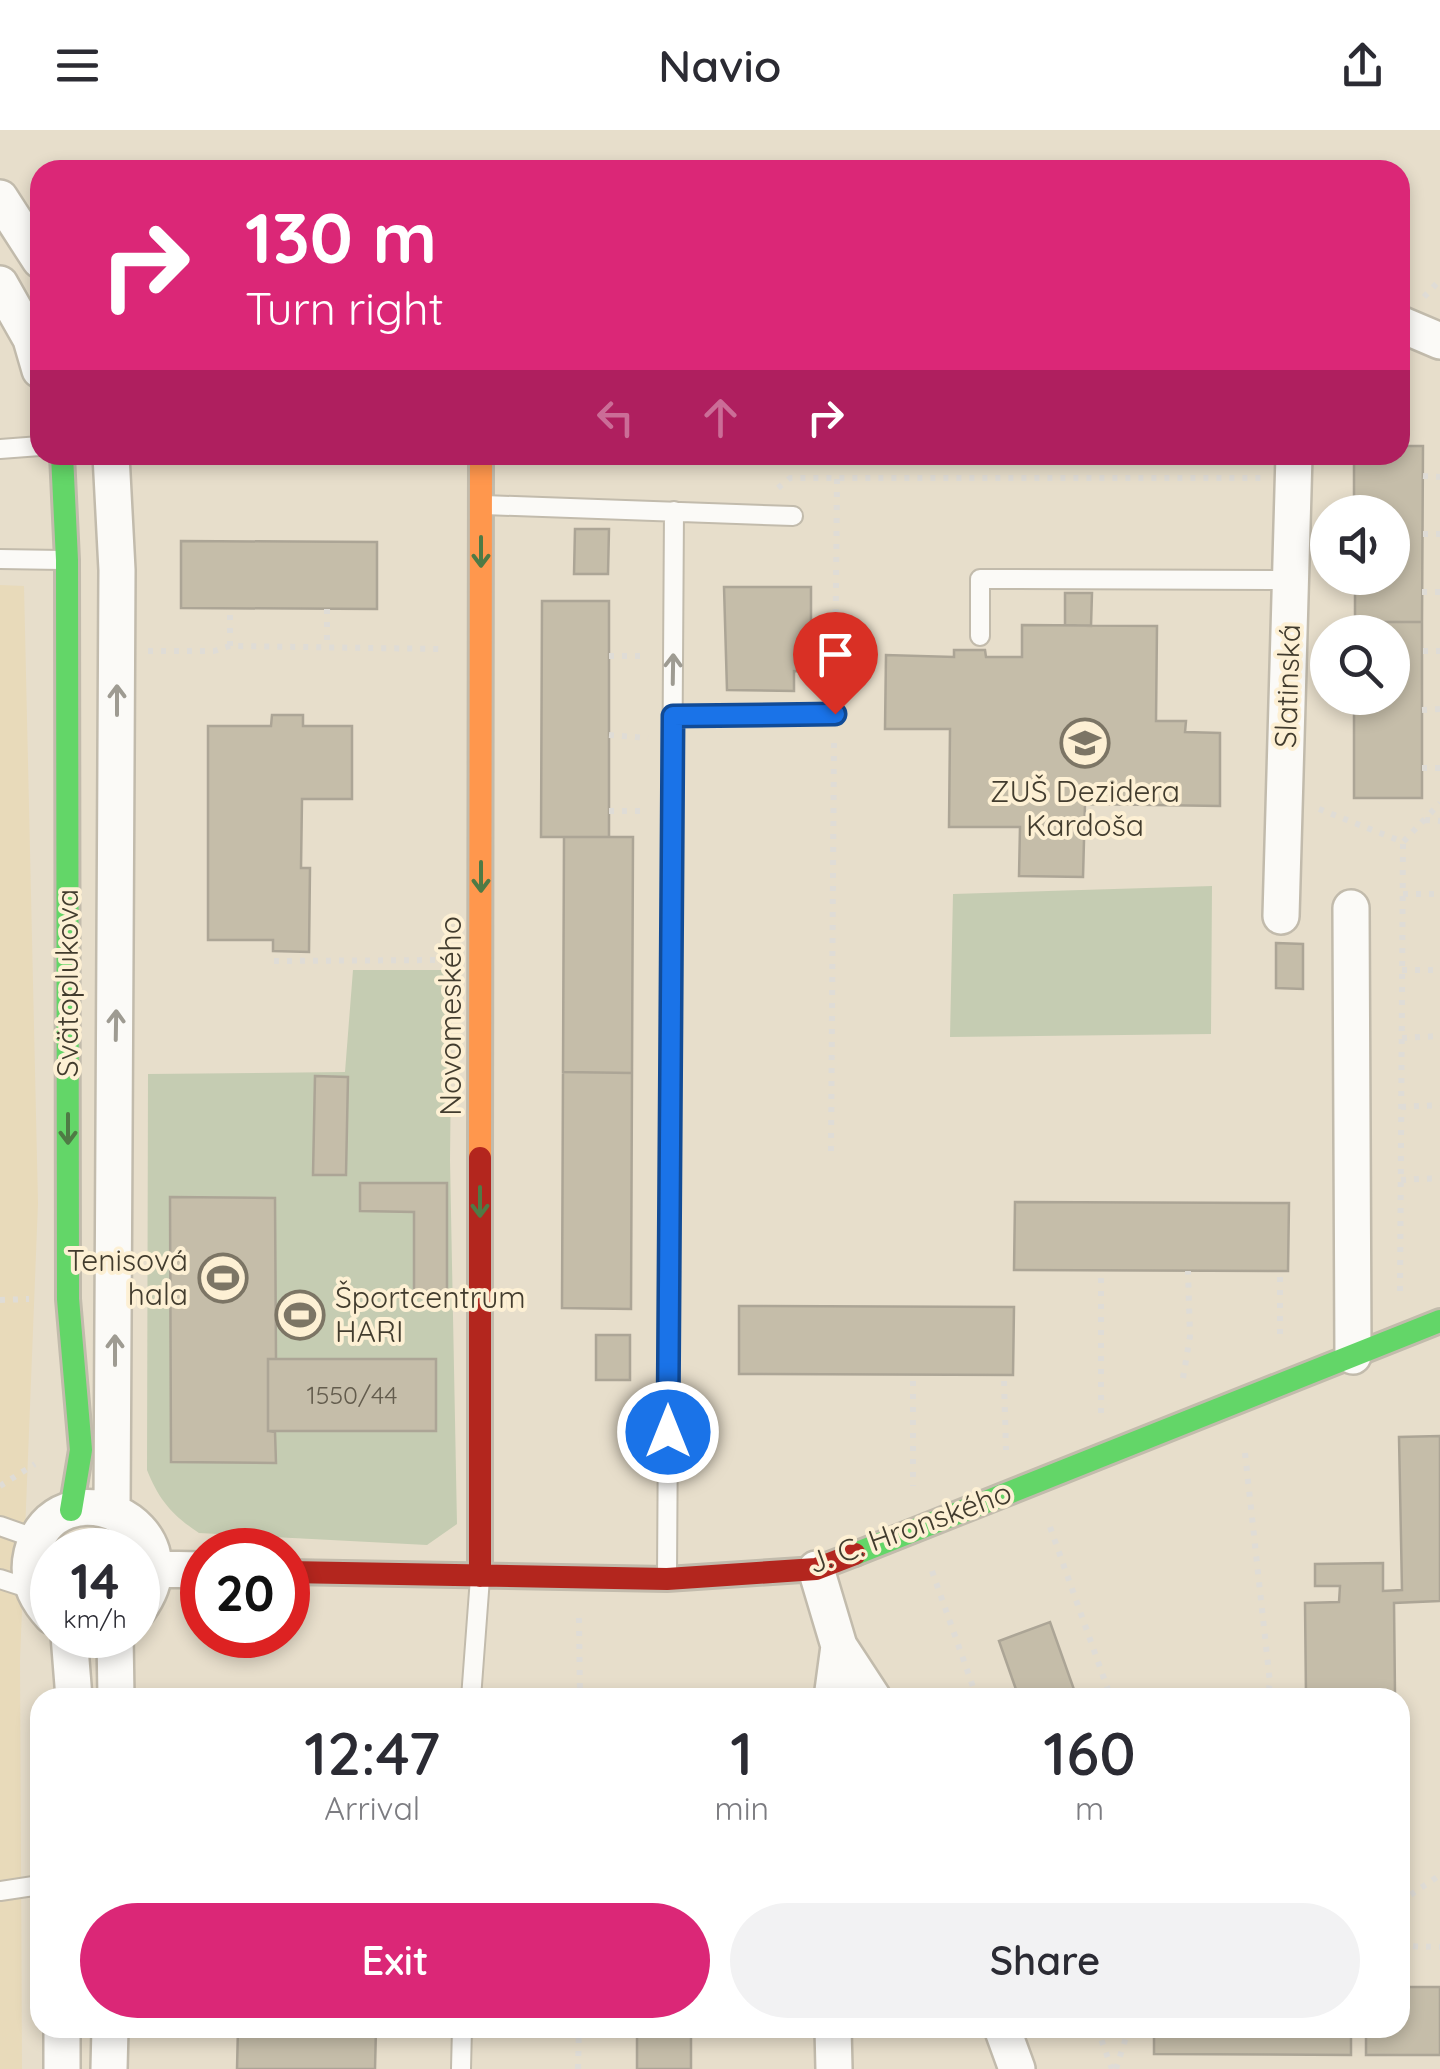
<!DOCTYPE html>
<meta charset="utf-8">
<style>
:root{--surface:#fff;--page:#f2f2f3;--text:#2b2b33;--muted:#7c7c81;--accent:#db2777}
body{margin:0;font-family:Quicksand,sans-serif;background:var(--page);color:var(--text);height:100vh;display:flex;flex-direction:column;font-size:38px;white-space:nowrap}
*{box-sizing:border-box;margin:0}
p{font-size:32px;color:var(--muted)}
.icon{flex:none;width:55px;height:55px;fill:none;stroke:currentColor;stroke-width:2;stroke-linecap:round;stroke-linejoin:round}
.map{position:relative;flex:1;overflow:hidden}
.details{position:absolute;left:30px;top:1558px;width:1380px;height:350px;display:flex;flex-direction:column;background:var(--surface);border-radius:30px;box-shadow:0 5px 15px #0003}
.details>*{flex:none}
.hud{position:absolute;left:30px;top:30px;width:1380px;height:305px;border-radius:30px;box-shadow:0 5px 15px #0003;background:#db2777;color:#fff;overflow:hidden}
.tools{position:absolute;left:1310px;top:365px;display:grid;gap:20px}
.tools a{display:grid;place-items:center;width:100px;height:100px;border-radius:50%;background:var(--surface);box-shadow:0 5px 15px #0003;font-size:50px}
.speed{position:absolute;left:30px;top:1398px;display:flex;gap:20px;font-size:50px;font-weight:700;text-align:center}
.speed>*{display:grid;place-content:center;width:130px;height:130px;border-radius:50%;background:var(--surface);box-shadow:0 5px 15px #0003;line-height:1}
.speed small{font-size:25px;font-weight:400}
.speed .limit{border:15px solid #d22;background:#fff;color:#111}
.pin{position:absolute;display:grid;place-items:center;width:85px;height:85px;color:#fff;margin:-102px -42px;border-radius:50% 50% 50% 0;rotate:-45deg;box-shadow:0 0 10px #0007}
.pin .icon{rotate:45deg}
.me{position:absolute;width:110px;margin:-55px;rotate:0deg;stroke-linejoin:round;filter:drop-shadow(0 0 8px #0008)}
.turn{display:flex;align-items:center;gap:35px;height:210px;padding:0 50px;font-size:45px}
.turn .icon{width:130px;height:130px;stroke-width:2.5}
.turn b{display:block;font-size:70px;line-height:85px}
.lanes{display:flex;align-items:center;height:95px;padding:0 50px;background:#0003;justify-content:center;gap:50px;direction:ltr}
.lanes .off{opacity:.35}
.eta{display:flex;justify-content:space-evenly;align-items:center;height:170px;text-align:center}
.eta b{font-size:60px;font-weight:600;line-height:70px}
.cta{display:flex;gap:20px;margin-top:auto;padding:20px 50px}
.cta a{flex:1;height:115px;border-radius:60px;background:var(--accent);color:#fff;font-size:40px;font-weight:600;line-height:115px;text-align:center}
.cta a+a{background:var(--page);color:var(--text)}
header{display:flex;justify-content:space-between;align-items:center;height:130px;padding:0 50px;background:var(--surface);font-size:45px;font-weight:600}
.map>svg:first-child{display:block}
</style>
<header><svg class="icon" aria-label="menu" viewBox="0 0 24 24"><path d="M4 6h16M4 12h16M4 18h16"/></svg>Navio<svg class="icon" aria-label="share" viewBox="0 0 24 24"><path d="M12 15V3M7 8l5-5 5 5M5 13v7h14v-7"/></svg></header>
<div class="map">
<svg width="1440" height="1939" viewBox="0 0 1440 1939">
<rect width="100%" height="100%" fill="#e7decb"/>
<path fill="#e8daba" d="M0,455L24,456L38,1073L20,1530L22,1939H0Z"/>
<path fill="#c5ccb2" d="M1212,756L1211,904L950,907L953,764Z
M353,840H452L450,1030L457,1394L427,1415L199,1403C172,1385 159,1370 147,1340L148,944L345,942Z"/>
<path fill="#c5bda9" stroke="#aca596" stroke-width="2.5" d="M1400,316H1423L1422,492H1355V448H1392V382H1354V325H1400Z
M575,399H609L608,444H574Z
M181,411L377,412V479L181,478Z
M724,457H811V542L794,541V561L727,560Z
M1065,463H1092L1091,496L1065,495Z
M542,471H609V707H541Z
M1355,492H1422V668H1354V568H1392V502H1355Z
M1022,495L1157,496L1156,591H1186L1185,602L1220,603V676L1085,674L1083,747L1019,746L1020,697H949L950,599H885L886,525L954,527V520H985L986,527H1022Z
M272,585H303V596H352V669H302L301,738H310L309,822L273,821V810H208V596H271Z
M564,707H633L632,943L563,942Z
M1276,813L1303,814V859L1276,858Z
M563,942L632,943L631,1179L562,1178Z
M315,946L348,947L346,1045H313Z
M360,1053H447V1161H414V1082L360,1081Z
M170,1067L275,1068L276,1229H268V1301L275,1302L276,1333L171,1332Z
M1015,1072L1289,1073L1288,1141L1014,1140Z
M739,1176L1014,1177L1013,1245L739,1244Z
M596,1205H630V1250H596Z
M268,1229H436V1301H268Z
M1440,1306V1471L1394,1473L1395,1565L1306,1566L1305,1473L1339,1472L1340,1456H1315V1434L1383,1433V1461L1402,1460L1399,1307Z
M1050,1492L1077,1568H1019L999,1511Z
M1400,1857H1440V1925H1366V1898H1400Z
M238,1898H376L375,1939H237Z
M637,1898H691V1939H637Z
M1154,1898H1351V1925L1154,1924Z"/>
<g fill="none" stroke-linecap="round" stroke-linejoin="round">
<g stroke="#c2bbac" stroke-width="22">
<path id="lane" d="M0,319L40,316
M484,375L793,386
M0,429L62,430
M980,506V449L1291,450
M673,586L835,584
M0,1396L37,1409
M667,1445L674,381
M0,1449L34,1460
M471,1568L480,1448
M0,1761L40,1755
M461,1939L462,1898"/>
</g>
<g stroke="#c2bbac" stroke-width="40">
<path id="street" d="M0,68L40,130
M0,154L31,209L40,240
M1400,194L1440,211
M111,325L117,440L112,1380
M1351,778L1353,1226
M1281,786L1294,325
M154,1439L202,1440
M816,1439L839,1516L832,1568
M52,1486C35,1468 26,1448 32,1423C55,1331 202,1393 138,1480
M69,1505L74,1568
M115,1505L116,1568
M839,1516L873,1568
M833,1898L834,1939
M1002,1898L1017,1939
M62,1939V1898
M109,1939L110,1898"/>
</g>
<g stroke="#c2bbac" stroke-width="28">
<path id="fast" d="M62,325L67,430L68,1169L81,1320L71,1380
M855,1424L1440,1191"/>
</g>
<g stroke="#c2bbac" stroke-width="28">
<path id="slow" d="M480,1028L481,325"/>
</g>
<g stroke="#c2bbac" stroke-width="28">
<path id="jam" d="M288,1442L667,1449L816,1439L855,1424
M480,1446V1028"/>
</g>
<path stroke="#dfdcd6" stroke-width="6" stroke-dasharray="5 8" stroke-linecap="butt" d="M1424,167L1440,150
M1423,346L1440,347
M778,358L790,348H1262
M1423,404H1440
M1422,462H1440
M327,479V517
M230,516V478
M148,521H214L230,516L440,519
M1423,521H1440
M609,526H648
M835,562L837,348
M1422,580L1440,579
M609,605L648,608
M1422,638H1440
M1319,679L1403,712L1440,673
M609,681H647
M1425,690L1440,691
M1403,764H1440
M274,831L442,830
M1402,840H1440
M1402,908L1440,906
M1401,977L1440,975
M831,1021L834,609
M1401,1050L1440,1048
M1280,1147V1209
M1101,1148V1283
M1400,1161L1403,712
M0,1170L29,1169
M1183,1248L1190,1206L1188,1141
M913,1251V1356
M1004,1251L1006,1320
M1245,1323L1270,1553L1267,1568
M0,1356L35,1334
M1050,1397L1111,1568
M932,1441L977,1568
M579,1488L580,1568
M1400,1772L1440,1745
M1400,1816L1440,1817
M1097,1898L1112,1939
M578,1939L579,1898
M1116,1939L1129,1898"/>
<use href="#lane" stroke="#fbfaf7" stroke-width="18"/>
<use href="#street" stroke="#fbfaf7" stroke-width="35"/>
<use href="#fast" stroke="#63d668" stroke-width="22"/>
<use href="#slow" stroke="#ff974d" stroke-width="22"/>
<use href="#jam" stroke="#b3261e" stroke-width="22"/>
</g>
<defs><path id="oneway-shaft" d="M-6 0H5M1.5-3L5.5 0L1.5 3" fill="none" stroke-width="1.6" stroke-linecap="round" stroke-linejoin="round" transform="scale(2.5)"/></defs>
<g stroke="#4f7a45">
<use href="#oneway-shaft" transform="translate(481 422) rotate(90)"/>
<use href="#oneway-shaft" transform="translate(481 747) rotate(90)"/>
<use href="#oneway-shaft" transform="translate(68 999) rotate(90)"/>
<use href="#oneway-shaft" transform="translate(480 1072) rotate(90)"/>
</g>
<g stroke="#9e9b92">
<use href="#oneway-shaft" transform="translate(673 539) rotate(-89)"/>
<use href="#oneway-shaft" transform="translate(117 570) rotate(-90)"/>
<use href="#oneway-shaft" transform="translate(116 895) rotate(-89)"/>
<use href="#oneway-shaft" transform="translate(115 1220) rotate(-90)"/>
</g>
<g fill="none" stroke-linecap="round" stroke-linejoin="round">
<g stroke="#114b97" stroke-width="25">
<path id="route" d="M668,1302L673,586L835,584"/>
</g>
<use href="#route" stroke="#1a73e8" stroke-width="18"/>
</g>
<defs>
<g id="school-ring" transform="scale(2.5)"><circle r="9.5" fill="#fdf0d4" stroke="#7c7565" stroke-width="1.5"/><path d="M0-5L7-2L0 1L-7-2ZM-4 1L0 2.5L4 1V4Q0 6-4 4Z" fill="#7c7565"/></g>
<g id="stadium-ring" transform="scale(2.5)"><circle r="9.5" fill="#fdf0d4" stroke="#7c7565" stroke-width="1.5"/><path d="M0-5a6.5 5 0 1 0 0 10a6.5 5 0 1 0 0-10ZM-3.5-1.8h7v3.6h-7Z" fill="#7c7565"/></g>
</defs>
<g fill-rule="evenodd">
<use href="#school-ring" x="1085" y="613"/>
<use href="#stadium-ring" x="223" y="1148"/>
<use href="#stadium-ring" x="300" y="1185"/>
</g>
<g text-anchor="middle" stroke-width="8" stroke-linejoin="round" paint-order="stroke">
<g font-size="25" fill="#635c4d">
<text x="352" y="1274">1550/44</text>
</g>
<g font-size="30" fill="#423c2e" stroke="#fdf0d4">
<text transform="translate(1288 556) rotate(-88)" y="10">Slatinská</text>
<text transform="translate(68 853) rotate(-90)" y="10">Svätoplukova</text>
<text transform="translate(451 886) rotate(-90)" y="10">Novomeského</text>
<text transform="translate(910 1398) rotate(-20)" y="10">J. C. Hronského</text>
</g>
<g font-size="30" fill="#423c2e" stroke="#fdf0d4">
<text x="1085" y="672">ZUŠ Dezidera<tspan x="1085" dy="34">Kardoša</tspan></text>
<text x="188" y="1141" text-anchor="end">Tenisová<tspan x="188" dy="34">hala</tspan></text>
<text x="335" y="1178" text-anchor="start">Športcentrum<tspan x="335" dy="34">HARI</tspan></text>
</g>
</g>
</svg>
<div class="tools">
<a><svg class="icon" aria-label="sound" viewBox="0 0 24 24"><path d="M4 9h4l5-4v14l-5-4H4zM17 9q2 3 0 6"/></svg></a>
<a><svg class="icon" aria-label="search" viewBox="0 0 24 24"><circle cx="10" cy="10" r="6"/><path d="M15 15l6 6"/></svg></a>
</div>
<div class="speed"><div>14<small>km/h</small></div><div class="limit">20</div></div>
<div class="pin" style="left:835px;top:584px;background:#d93025"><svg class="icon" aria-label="arrive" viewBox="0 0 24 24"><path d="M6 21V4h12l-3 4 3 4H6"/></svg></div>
<svg class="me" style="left:668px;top:1302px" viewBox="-20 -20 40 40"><circle r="17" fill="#1a73e8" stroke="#fff" stroke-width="3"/><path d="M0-11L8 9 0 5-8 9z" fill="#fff"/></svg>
<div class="hud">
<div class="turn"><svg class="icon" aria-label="right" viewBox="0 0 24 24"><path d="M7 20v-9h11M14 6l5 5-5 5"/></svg><div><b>130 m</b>Turn right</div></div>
<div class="lanes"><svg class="icon off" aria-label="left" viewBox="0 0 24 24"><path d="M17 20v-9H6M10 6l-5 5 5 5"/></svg><svg class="icon off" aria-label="ahead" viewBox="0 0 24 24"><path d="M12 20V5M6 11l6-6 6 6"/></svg><svg class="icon" aria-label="right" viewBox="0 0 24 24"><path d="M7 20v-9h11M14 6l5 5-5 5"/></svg></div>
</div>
<section class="details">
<div class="eta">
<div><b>12:47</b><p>Arrival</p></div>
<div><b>1</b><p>min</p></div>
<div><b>160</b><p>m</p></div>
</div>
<div class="cta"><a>Exit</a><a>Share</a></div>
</section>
</div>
